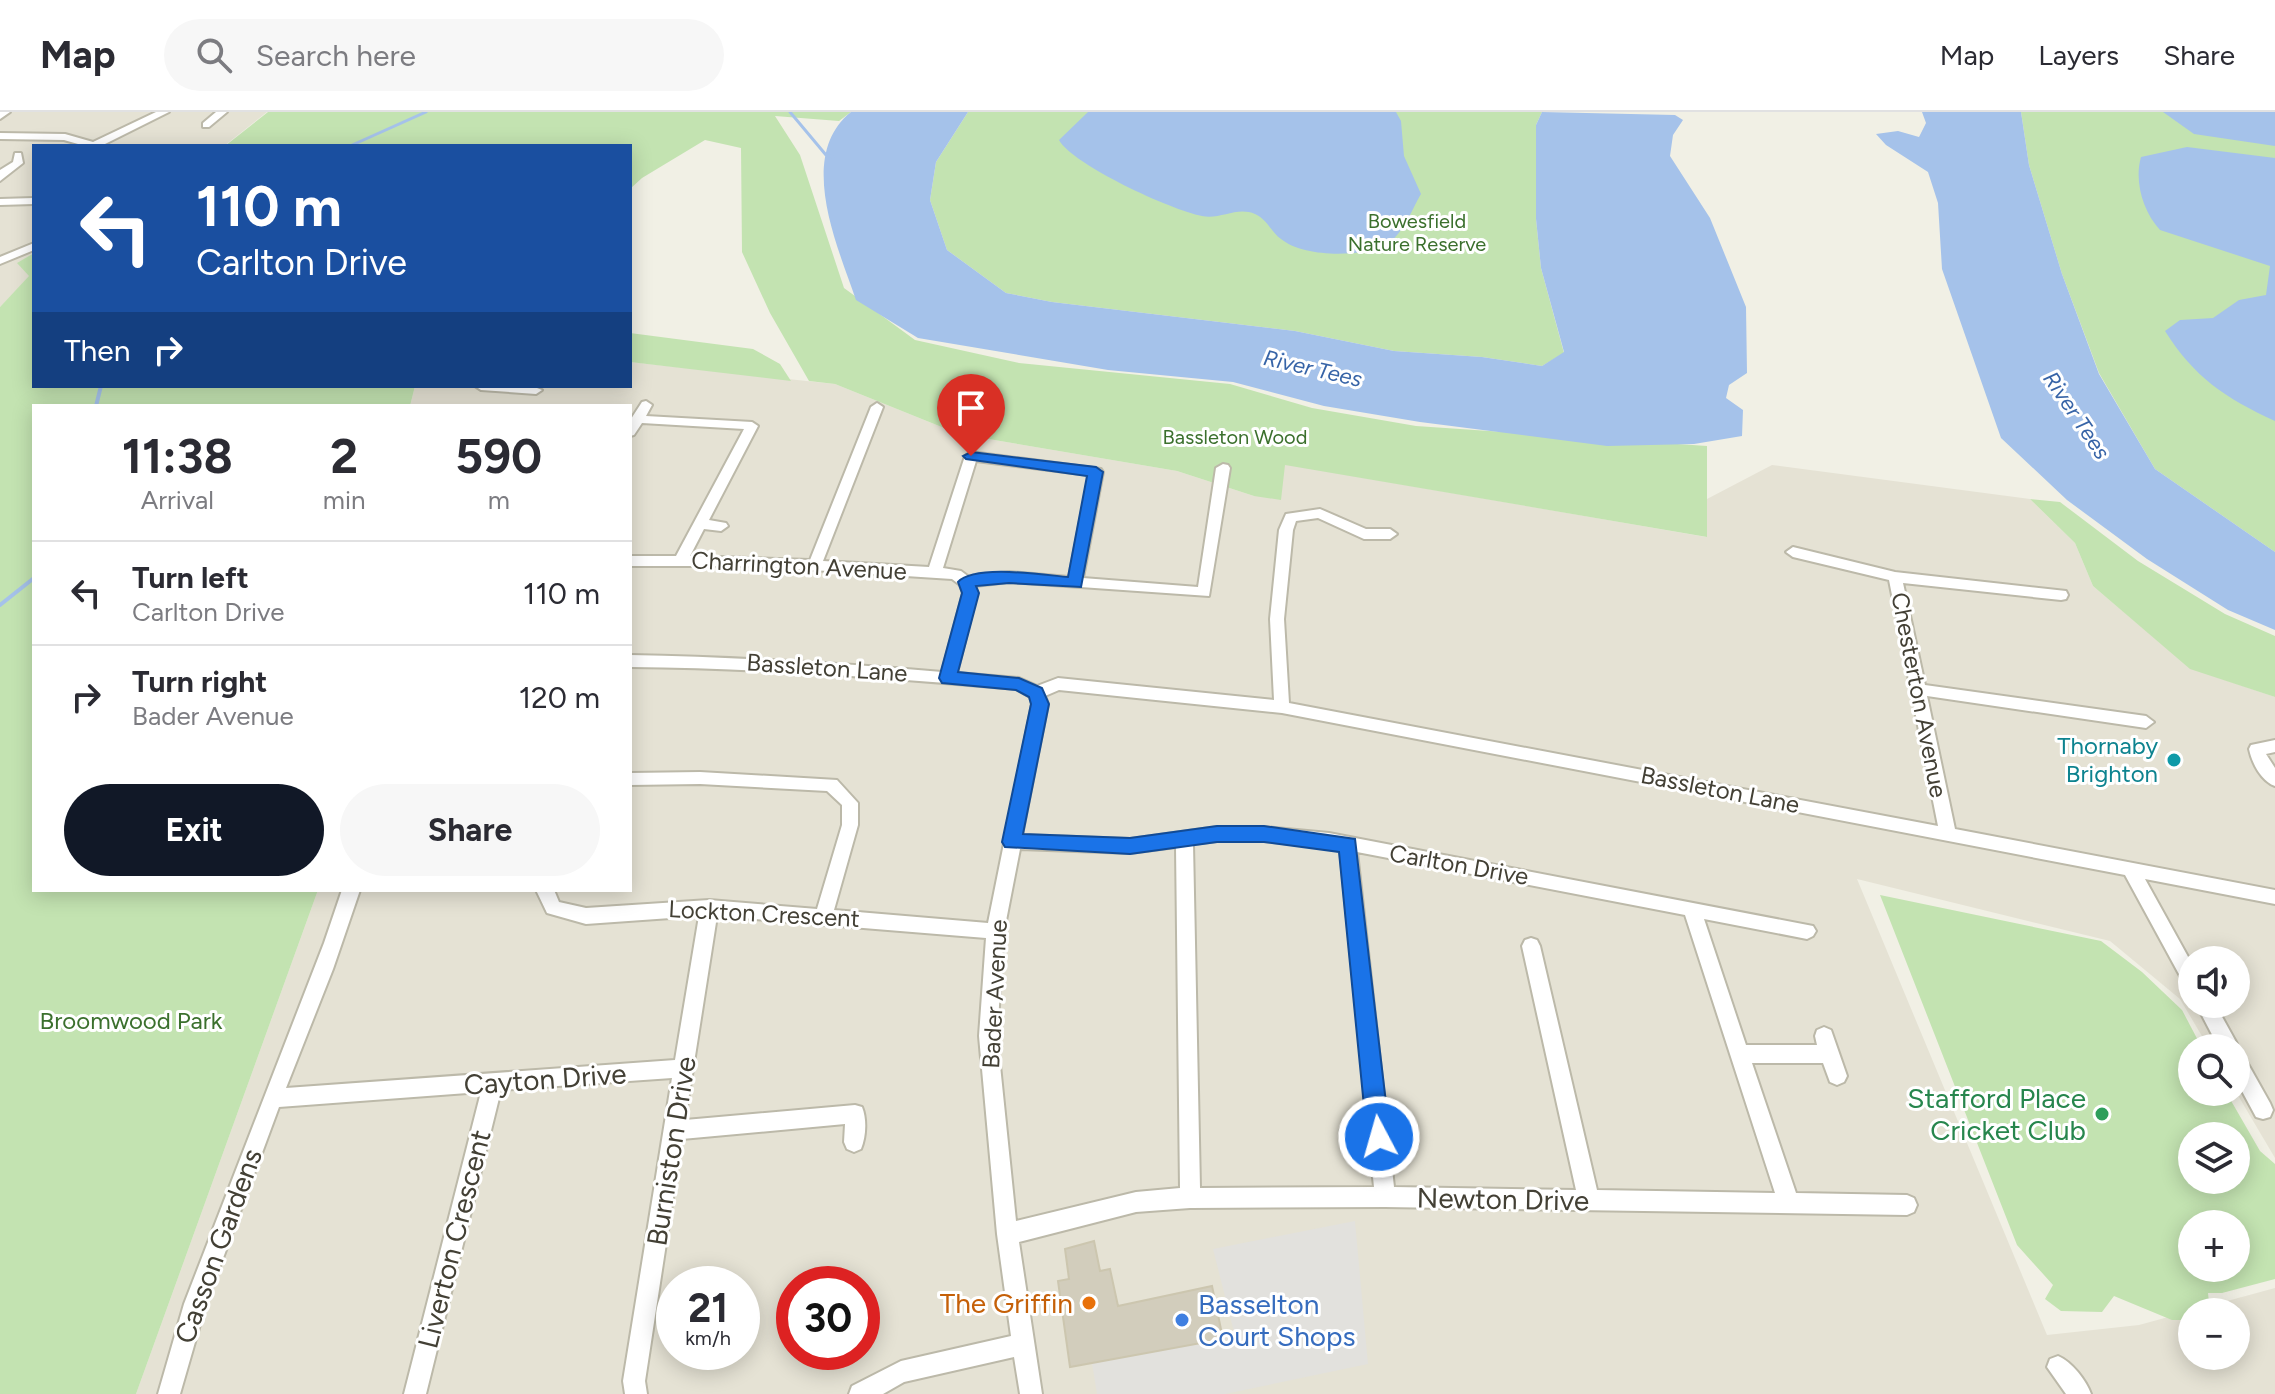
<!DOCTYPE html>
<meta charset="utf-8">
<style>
:root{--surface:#fff;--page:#f7f7f7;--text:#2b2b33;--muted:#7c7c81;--line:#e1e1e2;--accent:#111827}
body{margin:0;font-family:Figtree,sans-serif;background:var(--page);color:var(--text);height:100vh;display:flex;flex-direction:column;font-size:30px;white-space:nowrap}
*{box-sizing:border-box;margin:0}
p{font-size:26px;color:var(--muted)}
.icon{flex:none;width:44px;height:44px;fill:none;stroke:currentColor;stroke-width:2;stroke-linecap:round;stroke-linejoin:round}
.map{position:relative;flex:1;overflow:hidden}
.sheet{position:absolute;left:32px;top:292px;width:600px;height:488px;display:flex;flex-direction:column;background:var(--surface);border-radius:0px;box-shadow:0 4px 20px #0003}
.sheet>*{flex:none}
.top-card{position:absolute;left:32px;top:32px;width:600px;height:244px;border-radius:0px;box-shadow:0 4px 20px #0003;background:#1a4fa0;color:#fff;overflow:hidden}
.buttons{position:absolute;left:2178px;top:834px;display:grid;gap:16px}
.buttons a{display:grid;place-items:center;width:72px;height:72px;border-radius:50%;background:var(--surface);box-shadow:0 4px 20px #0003;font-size:40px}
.speed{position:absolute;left:656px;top:1154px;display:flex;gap:16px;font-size:40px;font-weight:700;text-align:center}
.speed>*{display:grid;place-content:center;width:104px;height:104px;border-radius:50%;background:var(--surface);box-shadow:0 4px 20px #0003;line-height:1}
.speed small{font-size:20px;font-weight:400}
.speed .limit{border:12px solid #d22;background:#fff;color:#111}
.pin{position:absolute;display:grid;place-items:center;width:68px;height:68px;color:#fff;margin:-82px -34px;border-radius:50% 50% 50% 0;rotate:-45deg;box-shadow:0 0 8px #0007}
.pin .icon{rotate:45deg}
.me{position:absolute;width:88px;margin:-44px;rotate:354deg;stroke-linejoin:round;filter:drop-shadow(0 0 6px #0008)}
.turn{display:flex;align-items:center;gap:28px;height:168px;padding:0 32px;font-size:36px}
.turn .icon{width:104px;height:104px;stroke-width:2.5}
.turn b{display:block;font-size:56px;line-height:68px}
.then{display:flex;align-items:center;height:76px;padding:0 32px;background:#0003;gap:16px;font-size:30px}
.eta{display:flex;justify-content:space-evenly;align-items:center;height:136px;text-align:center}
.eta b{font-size:48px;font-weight:700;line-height:56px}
.button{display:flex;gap:16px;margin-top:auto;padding:16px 32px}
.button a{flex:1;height:92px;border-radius:48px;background:var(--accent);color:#fff;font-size:32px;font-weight:700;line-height:92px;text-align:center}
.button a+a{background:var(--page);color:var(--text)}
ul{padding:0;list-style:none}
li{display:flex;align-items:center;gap:24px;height:104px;padding:0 32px;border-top:2px solid var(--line)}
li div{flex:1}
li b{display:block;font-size:30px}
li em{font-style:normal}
header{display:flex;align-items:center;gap:48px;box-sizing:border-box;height:112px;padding:0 40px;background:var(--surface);border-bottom:2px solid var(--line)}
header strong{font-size:38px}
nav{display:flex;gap:44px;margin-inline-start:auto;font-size:28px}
.search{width:560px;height:72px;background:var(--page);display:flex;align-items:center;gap:20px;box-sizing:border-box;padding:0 28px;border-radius:44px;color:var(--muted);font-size:30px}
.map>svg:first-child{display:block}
</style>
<header>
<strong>Map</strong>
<div class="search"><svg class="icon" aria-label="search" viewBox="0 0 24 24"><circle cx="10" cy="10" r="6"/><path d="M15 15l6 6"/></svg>Search here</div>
<nav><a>Map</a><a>Layers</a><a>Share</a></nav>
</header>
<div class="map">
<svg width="2275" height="1282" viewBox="0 0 2275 1282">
<rect width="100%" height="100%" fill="#f1f0e5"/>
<path fill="#e5e2d4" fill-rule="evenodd" d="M0,0H267L224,34H34V141L18,151L30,164L0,195Z
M630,250L835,272L959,322L1177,359L1254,384L1284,352L1706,425L1707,387L1772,353L2030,387L2075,431L2093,474L2190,556L2275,585V1046L2236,980V936H2209L2180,887L2110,829L1857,767L2047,1223L2139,1213L2275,1176V1282H136L318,778H630V294H410L415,274H630ZM2192,848H2236V892H2192ZM674,1172H742V1240H674ZM794,1172H862V1240H794ZM2192,1200H2236V1244H2192Z"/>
<path fill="#c3e3b1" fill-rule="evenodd" d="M268,0H851L839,9L775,4L800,43L844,176L915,228L1019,251L1230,272L1312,296L1416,314L1707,334V425L1285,353L1281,388L1254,384L1177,359L959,322L835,272L809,269L770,201L742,140L741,36L705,28L642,66L630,77V34H225Z
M968,0H1542L1536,13V107L1541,156L1564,241L1542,254L1482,245L1394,239L1295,219L1052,190L1006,181L947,138L930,88L936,50Z
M2021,0H2275V440L2155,357L2099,261L2062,162L2029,53Z
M34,141V274H415L410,294H34V778H318L136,1282H0V195L29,164L17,151Z
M630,221L753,237L780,252L791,269L630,250Z
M2030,387L2060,390L2138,449L2225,502L2275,524V585L2190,557L2093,474L2075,431Z
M1880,783L2101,829L2142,860L2182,898L2202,936H2192V980H2226L2260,1039L2275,1052V1167L2222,1181H2208L2210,1200H2192V1208H2172L2114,1184L2102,1200L2061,1199L2045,1187L2053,1173L2017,1133ZM2193,1024H2236V1068H2192ZM2192,1112H2236V1156H2192Z"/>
<path fill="#e2e1dd" d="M1355,1109L1368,1252L1225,1282H1097L1092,1251L1235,1224L1213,1137Z"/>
<path fill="#a5c2ea" d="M851,0H968L936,50L930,88L947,138L1006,181L1052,190L1295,219L1394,239L1482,245L1542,254L1564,240L1541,156L1536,107V13L1542,0L1675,3L1683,8L1673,23L1670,44L1710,106L1746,195L1747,261L1729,273L1726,286L1743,298L1742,324L1694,332L1607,334L1420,310L1324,294L1233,270L1108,258L918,226L856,188C838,135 796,44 851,0Z
M1088,0H1396L1401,9L1404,44L1421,82C1411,99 1401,128 1381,135C1356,145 1303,145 1281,127C1271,120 1268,108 1255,102C1237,94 1220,108 1202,104C1171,98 1073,53 1059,28Z
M1922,0H2021L2029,53L2062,162L2099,262L2155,357L2275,440V518L2228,498L2147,447L2067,388L2001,326L1942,157L1938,91L1928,60L1886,33L1876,22L1898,19L1919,25L1926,11Z
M2163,0H2275V34L2194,22Z
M2187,35L2275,46V309C2225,286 2194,265 2165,219L2180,208L2213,206L2239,188L2266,183L2270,154L2160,118C2143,100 2134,69 2141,45Z"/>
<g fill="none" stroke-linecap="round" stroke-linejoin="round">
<path stroke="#a5c2ea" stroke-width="3" d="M790,0L826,43L833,45
M350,34L426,0"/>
<path stroke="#a5c2ea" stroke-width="4" d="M96,294L101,274
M0,493L34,466"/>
</g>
<path fill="#d2cdbc" stroke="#ccc6af" stroke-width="2" d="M1094,1129L1100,1159L1110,1157L1118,1194L1212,1174L1223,1227L1070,1255L1058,1169L1069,1167L1065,1137Z"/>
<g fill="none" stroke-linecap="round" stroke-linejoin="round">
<g stroke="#bcb9a9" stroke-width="4">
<path id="street" d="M0,0H10L0,7Z
M156,0H169L101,34H85L64,28L0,27V21L65,22L93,30Z
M216,0H227L209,15H203V11Z
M15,41H21L23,51L0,69V58L13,50Z
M34,86V92L0,93V87Z
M34,131V138L0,152V145Z
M475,274H532L542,278L536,282L481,278Z
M646,289L652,293L646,304L752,310L758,314L709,408L726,411L728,414L721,419L704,417L690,444L810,448L871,295L877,291L883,295L823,449L929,455L965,344L971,340L1101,357L1103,360L1083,466L1198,475L1216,356L1223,352L1228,353L1230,356L1209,484L1009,470L975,474L977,481L957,561L1019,566L1037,574L1058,566L1274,588L1270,507L1279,418L1286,402L1320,397L1366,417H1390L1397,422L1390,427H1364L1318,406L1296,409L1293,418L1284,507L1289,591L1938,714L1889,468L1793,445L1786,440L1793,435L1895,460L2066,479L2068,483L2066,487L2061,488L1903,471L1925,573L2146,604L2154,610L2146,616L1927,584L1955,717L2275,778V792L2145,767L2192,852V877L2186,875L2125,763L1282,601L1059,578L1045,584L1048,592L1022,723L1130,727L1217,715H1264L1329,721L1813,814L1816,819L1813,824L1807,827L1704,807L1746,933H1817L1815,924L1817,918L1824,915L1831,918L1847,964L1844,970L1837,973L1830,970L1823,951H1752L1796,1081L1907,1083L1914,1086L1917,1093L1914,1100L1907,1103L1385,1095L1190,1096L1136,1100L1019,1130L1042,1282H1020L1014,1245L904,1270L883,1282H849L852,1274L901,1249L1011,1224L997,1122L979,924L986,826L717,804L685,1008L855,993L862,995C867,1007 866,1025 861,1037L854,1040L847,1037L844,1030L845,1012L682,1027L645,1269L647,1282H625L623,1269L672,966L501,978L426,1282H404L481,980L279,995L206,1192L180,1282H158L184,1192L324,831L342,778H360L333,857L286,976L675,948L699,804L586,812L547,801L536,778H554L559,790L586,796L709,788L817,797L842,713V693L827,679L700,672L630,673V661L700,660L837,668L858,691V713L834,798L988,811L1032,592L1030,585L1016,577C888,566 759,556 630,555V543C734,545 838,551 942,560L963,481L960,473L952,467L751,454H630V444H676L744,317L642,311L634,323L630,324L631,307L642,290ZM976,349L1089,363L1069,465L1009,460L969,465L961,459L943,456ZM1217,729H1264L1340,737L1374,1075L1200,1076L1193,732ZM1176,735L1180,1076L1136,1080L1016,1109L997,924L1004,819L1020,737L1130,741ZM1357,740L1685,803L1775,1081L1597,1078L1540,834L1537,828L1531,826L1525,828L1522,834L1576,1078L1394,1075Z
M2275,628V640L2266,642L2275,656V674C2261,669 2252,651 2249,637L2251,633Z
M2196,892H2215L2236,930L2239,936L2237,940L2243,943L2270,991L2273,998L2270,1005L2263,1007L2256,1005L2236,968V936H2219Z
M2058,1244C2072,1250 2086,1268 2091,1282H2066L2047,1255L2050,1247Z"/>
</g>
<use href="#street" fill="#fff" fill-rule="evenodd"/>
</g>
<path fill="#1a73e8" stroke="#114b97" stroke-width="2" d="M971,340L1096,355L1103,360L1081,475L1009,471L976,474L979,481L958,560L1019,566L1042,576L1049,592L1023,722L1130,726L1217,714H1264L1355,727L1390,1025L1387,1033L1379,1036L1371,1033L1367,1025L1339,740L1264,730H1217L1130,742L1005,735L1002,730L1031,592L1029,585L1016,578L942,571L939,566L962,481L958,470C975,452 1044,463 1068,465L1087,364L966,347L963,344Z"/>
<circle fill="#0f9aa8" stroke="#fff" stroke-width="3" cx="2174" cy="648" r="8"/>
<circle fill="#2e9e5b" stroke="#fff" stroke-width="3" cx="2102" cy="1002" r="8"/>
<circle fill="#e8710a" stroke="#fff" stroke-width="3" cx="1089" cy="1191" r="8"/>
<circle fill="#3f7fe0" stroke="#fff" stroke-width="3" cx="1182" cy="1208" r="8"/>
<g text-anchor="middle" stroke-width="6" stroke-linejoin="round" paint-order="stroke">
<g font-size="20" fill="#3b702d" stroke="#fff">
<text x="1417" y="116">Bowesfield<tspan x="1417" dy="23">Nature Reserve</tspan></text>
<text x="1235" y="332">Bassleton Wood</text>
</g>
<g font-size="22" font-style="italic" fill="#3764a7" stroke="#fff">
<text transform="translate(1313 256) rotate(13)" y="8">River Tees</text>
<text transform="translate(2077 303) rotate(56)" y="8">River Tees</text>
</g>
<g font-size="24" fill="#434035" stroke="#fff">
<text transform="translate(799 454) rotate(3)" y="8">Charrington Avenue</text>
<text transform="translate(827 556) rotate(4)" y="8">Bassleton Lane</text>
<text transform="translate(1919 583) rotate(79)" y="8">Chesterton Avenue</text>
<text transform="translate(1720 678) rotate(11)" y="8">Bassleton Lane</text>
<text transform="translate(1459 753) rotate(10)" y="8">Carlton Drive</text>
<text transform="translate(764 802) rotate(3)" y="8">Lockton Crescent</text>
<text transform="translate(995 882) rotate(-87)" y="8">Bader Avenue</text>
</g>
<g font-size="24" fill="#0d838f" stroke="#fff" text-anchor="end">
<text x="2158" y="642">Thornaby<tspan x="2158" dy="28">Brighton</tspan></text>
</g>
<g font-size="24" fill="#3b702d" stroke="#fff">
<text x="131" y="917">Broomwood Park</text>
</g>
<g font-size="28" fill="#434035" stroke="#fff">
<text transform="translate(545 967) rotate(-4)" y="10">Cayton Drive</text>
<text transform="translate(671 1039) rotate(-81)" y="10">Burniston Drive</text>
<text transform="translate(1503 1087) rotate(1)" y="10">Newton Drive</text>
<text transform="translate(454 1127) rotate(-76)" y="10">Liverton Crescent</text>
<text transform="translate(218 1134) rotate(-70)" y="10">Casson Gardens</text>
</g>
<g font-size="28" fill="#27864d" stroke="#fff" text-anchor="end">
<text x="2086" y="996">Stafford Place<tspan x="2086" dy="32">Cricket Club</tspan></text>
</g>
<g font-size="28" fill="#c56008" stroke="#fff" text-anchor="end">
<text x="1073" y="1201">The Griffin</text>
</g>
<g font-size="28" fill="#366cbe" stroke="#fff" text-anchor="start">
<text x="1198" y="1202">Basselton<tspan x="1198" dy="32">Court Shops</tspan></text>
</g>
</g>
</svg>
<div class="buttons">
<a><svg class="icon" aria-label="sound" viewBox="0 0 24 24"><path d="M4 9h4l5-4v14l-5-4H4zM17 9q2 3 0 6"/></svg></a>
<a><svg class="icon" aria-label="search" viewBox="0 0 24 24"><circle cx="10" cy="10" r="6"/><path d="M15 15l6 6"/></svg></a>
<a><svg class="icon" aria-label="layers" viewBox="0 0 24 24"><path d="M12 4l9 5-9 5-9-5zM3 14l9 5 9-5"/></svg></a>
<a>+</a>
<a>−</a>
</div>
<div class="speed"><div>21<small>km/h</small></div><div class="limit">30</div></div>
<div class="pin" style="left:971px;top:344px;background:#d93025"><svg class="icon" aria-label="arrive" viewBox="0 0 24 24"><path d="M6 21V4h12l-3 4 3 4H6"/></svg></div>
<svg class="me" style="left:1379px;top:1025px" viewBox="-20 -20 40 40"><circle r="17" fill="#1a73e8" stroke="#fff" stroke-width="3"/><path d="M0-11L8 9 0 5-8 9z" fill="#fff"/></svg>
<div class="top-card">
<div class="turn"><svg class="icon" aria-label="left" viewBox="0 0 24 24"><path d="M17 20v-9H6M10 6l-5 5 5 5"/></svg><div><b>110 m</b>Carlton Drive</div></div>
<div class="then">Then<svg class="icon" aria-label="right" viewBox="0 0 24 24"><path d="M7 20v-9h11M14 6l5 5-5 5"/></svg></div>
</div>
<section class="sheet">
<div class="eta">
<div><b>11:38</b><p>Arrival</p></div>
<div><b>2</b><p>min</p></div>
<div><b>590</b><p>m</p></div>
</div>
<ul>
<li><svg class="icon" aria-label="left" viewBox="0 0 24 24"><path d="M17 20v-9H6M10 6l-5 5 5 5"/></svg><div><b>Turn left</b><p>Carlton Drive</p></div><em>110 m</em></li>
<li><svg class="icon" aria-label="right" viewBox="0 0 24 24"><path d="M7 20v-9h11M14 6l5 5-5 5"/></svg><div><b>Turn right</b><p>Bader Avenue</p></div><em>120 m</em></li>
</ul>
<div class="button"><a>Exit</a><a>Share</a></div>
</section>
</div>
